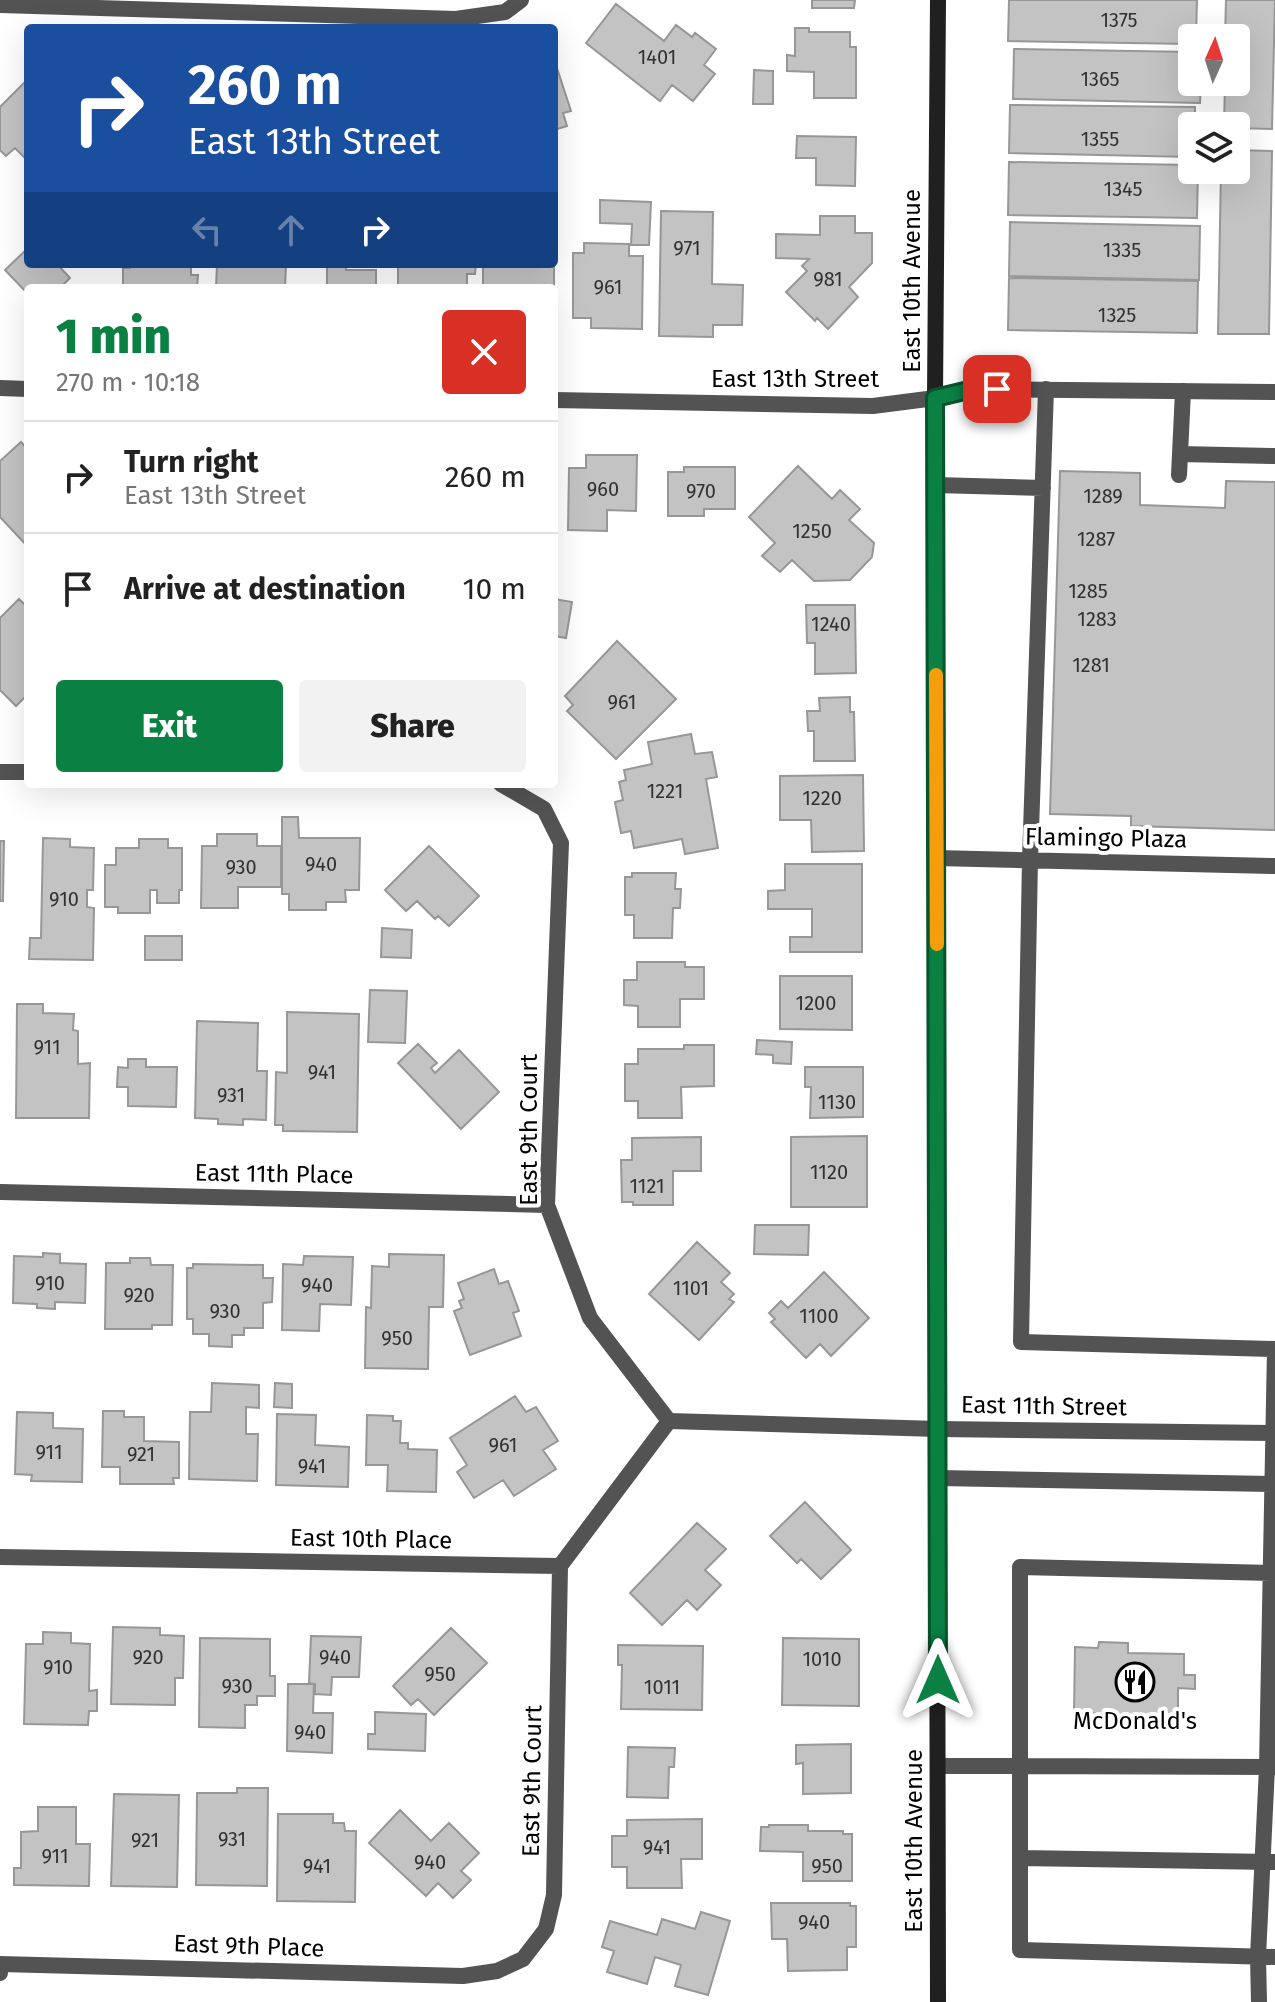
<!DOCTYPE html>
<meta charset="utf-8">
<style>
:root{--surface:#fff;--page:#f2f2f2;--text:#222;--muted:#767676;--line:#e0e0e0;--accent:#0b8043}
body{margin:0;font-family:"Fira Sans",sans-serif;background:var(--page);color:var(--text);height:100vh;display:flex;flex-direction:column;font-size:30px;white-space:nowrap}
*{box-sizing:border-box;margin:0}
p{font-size:26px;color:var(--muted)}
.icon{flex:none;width:44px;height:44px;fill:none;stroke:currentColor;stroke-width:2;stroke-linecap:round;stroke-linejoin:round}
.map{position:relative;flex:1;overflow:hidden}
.side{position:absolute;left:24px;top:284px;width:534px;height:504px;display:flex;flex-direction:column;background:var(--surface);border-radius:8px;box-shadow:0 8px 32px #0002}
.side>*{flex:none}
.hud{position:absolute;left:24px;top:24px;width:534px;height:244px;border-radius:8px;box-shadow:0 8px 32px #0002;background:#1a4fa0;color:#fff;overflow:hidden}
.needle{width:52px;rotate:3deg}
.fabs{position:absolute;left:1178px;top:24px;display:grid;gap:16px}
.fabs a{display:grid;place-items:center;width:72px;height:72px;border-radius:8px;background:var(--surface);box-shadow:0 8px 32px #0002;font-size:40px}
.pin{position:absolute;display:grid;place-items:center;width:68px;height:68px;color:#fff;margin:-34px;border-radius:16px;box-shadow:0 4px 12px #0006}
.me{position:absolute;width:88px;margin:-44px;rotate:0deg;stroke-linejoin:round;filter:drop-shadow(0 0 6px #0008)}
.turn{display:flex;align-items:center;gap:28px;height:168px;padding:0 32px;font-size:36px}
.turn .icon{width:104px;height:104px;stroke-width:2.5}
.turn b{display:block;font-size:56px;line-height:68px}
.lanes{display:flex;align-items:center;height:76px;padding:0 32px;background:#0003;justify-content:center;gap:40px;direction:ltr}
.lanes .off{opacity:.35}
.round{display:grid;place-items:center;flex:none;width:84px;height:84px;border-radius:8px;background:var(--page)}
.summary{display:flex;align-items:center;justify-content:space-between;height:136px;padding:0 32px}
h1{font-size:48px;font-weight:800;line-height:60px;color:var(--accent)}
.button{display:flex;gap:16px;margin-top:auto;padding:16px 32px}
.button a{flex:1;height:92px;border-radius:8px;background:var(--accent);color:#fff;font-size:32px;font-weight:800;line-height:92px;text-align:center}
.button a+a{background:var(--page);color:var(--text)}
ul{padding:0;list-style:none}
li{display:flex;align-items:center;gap:24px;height:112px;padding:0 32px;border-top:2px solid var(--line)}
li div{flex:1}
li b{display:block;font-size:30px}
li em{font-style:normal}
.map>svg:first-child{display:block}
</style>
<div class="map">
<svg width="1275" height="2002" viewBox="0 0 1275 2002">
<rect width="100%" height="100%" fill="#fff"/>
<path fill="#c3c3c3" stroke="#979797" stroke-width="2" d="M812,0H855L854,8H812Z
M1009,0H1197L1196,38H1192V44L1008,41Z
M1226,0H1275L1272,129L1236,128V126H1224L1225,82H1236V38H1225Z
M616,4L664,41L676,25L692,37L695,33L716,49L704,65L715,74L693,101L672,85L660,101L586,43Z
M795,28H809V32H850V47H856V98H814V72L787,71V55L795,56Z
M1014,49L1192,52V82H1201L1200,103L1013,99Z
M554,65H556L571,111L563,113L567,126L554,130Z
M754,70L773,71V104H753Z
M25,82L28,85V161L15,148L6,156L0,150V107Z
M1010,105L1195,107V126H1192V157L1009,153Z
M797,136L856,137L855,186L816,185V158H796Z
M1236,150L1272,151L1269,334H1218L1221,170H1236Z
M1009,162L1192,165V170H1198L1197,218L1008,215Z
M600,200L651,202L649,245H631L632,224L600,223Z
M661,211L713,212L712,284L743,285L742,325H713V337L659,336Z
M820,216H855V233H872V263L849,287L858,297L828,329L817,318L815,321L786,292L807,271L802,266L809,259L776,258V234L820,235Z
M1010,222L1200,226L1199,280L1009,276Z
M584,243L629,244V256H643L642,329L591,328V318H573V253H584Z
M28,248V264H57L70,278L60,288H28V294L5,270Z
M554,260V288H483V264H508V266L525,267V264H554Z
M130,264H191V275H198L197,288H123V268H130Z
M217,264H286L285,288H216Z
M327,264H346V270H376V288H327Z
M398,264H476L475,274H467V288H398Z
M1009,278L1198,281L1197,333L1008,330Z
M21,442L28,450V547L0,517V461Z
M586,455H637L636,511L607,510V531L568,530L569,468H586Z
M798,466L832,499L840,490L860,509L849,520L874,543L872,557L850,580L814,581L792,560L780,572L762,556L775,543L749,517Z
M684,467H735V509H704V516H668V472H684Z
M1060,471L1140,473V505L1225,508L1226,481L1275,482V830L1131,826V816L1050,814Z
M19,599L28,608V694L16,706L0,690V618Z
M554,599L572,602L566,638L554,636Z
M806,605H855L856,673L815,674V643H807Z
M617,641L676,699L616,759L567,711L573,705L565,696Z
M850,697V712H854L855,761H814V731H808L807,711H820L819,698Z
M691,734L695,754L712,752L717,777L706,779L718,848L685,854L682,839L634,848L631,831L621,833L615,802L623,800L619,782L626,780L624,770L652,764L648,742Z
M863,775L864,851L812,852L811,820H780V776Z
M282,817H298L299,838H360L359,890H345L346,902H326V910H289V894H282Z
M217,834H257V846H281V887H238V908H201L202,846H217Z
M43,838L70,839V847L94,848L93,890H87V907L94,908L93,960L29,959L30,938H41Z
M139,839H168V848H182V890H179V903H157V890H150V913H118V907H105V865H116V848H139Z
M0,841H4L3,901H0Z
M429,846L479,896L449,926L438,916L435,919L417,901L406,911L385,890Z
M785,864H862V952H790V937H812V909H768V891L785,890Z
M632,873H676L675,889H681L680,908H673L672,938H634V915H625V877H632Z
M382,928L412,930L411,958L381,957Z
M145,936H182V960H145Z
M637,962H685V967H704V999H680V1027H638V1006L624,1005V980H637Z
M780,976H852V1030L780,1029Z
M370,990L407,991L405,1043L368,1042Z
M17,1004H43V1013L74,1014L73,1030L78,1031V1064L90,1063L89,1118H16Z
M287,1012L359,1014L357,1132L283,1131V1125H275L276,1072L287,1073Z
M197,1021L258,1023L257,1071H267L266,1120L243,1119V1125L218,1124V1119L195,1118Z
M757,1040L792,1042L791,1064L773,1063V1055L756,1054Z
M418,1044L437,1063L431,1068L435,1073L459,1050L499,1092L461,1129L398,1063Z
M684,1045H714V1086L681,1087L682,1118H638V1101H625V1064H638V1049H684Z
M128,1059H146V1067H177L176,1107L128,1106V1087H117L118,1067L128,1068Z
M805,1067H863V1117L810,1118L811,1087H805Z
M867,1136V1207H791V1137Z
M701,1137V1171H673V1205H633V1202H622L621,1160H632V1138Z
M755,1225H809L808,1255L754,1254Z
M697,1242L730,1273L721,1282L734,1294L729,1299L734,1302L699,1340L649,1294Z
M43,1253L60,1254V1263L86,1264L85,1303L55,1302V1309L37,1308V1304L13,1303L14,1256L43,1257Z
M389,1254L444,1255L443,1307H429L428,1369L365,1368L366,1307L371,1308L372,1266L389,1267Z
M304,1256L353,1257L351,1305L320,1304L319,1331L282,1330L283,1264L303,1265Z
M130,1258H150L151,1265H173L172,1325H152V1329H105L106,1263H130Z
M193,1264L263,1265V1278H273L272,1302L263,1303V1328H244V1335H232V1347L209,1346V1334H193V1319H187V1268H193Z
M494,1269L499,1284L508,1281L519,1311L513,1313L521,1336L470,1355L454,1311L462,1308L459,1301L464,1299L458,1283Z
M824,1272L869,1318L831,1356L820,1344L806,1358L771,1322L775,1319L769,1313L781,1301L788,1308Z
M212,1383L259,1385V1408L246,1407V1434H258L257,1481L189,1479L190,1412H211Z
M275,1383L292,1384V1408L274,1407Z
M515,1396L526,1412L536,1407L558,1441L543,1450L556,1469L514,1496L503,1480L474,1498L457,1472L467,1465L450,1438Z
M103,1411H124V1417H144V1441L179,1442V1478H173L174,1484H120V1467H102Z
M17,1412L53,1413V1428L83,1429L82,1482L31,1481L32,1475L15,1474Z
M277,1414L316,1415L315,1445L349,1447L348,1487L276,1485Z
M367,1415L393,1416V1421H401L400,1443H408V1449L437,1450L436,1492L387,1491L388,1465H366Z
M805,1502L851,1550L821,1579L801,1559L797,1563L770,1536Z
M697,1523L726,1549L705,1570L721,1585L697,1610L687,1600L662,1625L630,1593Z
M113,1627L160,1628V1635L184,1636L183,1678H175V1705L111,1704Z
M451,1628L487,1663L434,1715L418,1699L411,1705L393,1686Z
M43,1632L71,1633V1643L90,1644L89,1691L97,1690V1711H89L88,1725L24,1724L26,1644H43Z
M311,1636L361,1637L359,1677H332L331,1695L315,1694V1684L309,1683Z
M200,1638L270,1639V1676H275V1696H257V1705H245V1728L199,1727Z
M783,1638L859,1639V1706L782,1705Z
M1099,1642L1128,1643V1653L1184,1654V1675H1195V1689L1178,1688V1722H1154L1134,1724L1135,1714L1074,1713L1075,1647L1098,1648Z
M618,1645L703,1646L702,1710L621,1709L622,1665H618Z
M288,1684H314L313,1713H333L332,1753L287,1751Z
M375,1712L426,1714L425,1751L368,1749V1734H375Z
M851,1744V1793L803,1794V1763L796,1764V1745Z
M628,1747L675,1748L674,1767H669L668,1798L627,1797Z
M237,1788H268L267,1886L196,1885L197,1793H237Z
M114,1794L179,1795L177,1887L111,1886Z
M38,1807H76V1844H90L89,1886L14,1885V1868H21V1832L38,1831Z
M400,1810L431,1841L449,1823L479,1853L461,1871L471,1880L453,1898L438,1883L426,1896L369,1843Z
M278,1814H333V1823H344L345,1831H356L355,1902L277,1901Z
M702,1819V1859H681L682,1888H627V1867H612V1836H627V1820Z
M769,1825H808V1831H843V1834H852V1881H803V1852L760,1851L761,1827H769Z
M771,1903H850V1906H856V1947H847V1970L788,1971L787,1939H772Z
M701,1912L730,1921L708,1995L675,1986L681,1965L655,1957L647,1984L607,1972L614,1951L602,1947L610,1921L657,1935L662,1919L695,1929Z"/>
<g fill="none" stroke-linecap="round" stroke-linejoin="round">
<path stroke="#535353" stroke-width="16" d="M1046,389L1030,860L1021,1342L1275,1349
M1180,454L1275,456
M1179,475L1183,391
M935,485L1043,488
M936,858L1275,866
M669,1421L938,1429L1275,1433
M938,1478L1275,1484
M1275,1573L1020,1567V1766L1275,1767
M938,1766H1020V1858L1275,1862
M1020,1858V1950L1275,1957
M1259,2002L1258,1957L1267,1767L1275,1349"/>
<path stroke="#535353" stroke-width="16" d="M0,5L456,19L505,12L521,0
M0,388L28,389
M554,400L873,406L935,398L973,389L1275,392
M0,772H28
M0,1192L547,1205
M0,1557L560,1566L669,1421L590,1318L547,1205L561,843L544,809L501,784
M0,1973V1964L463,1976L497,1971L523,1959L546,1929L554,1895L560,1566"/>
<path stroke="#202020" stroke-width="16" d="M938,2002L935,398L938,0"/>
</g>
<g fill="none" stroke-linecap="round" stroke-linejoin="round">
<g stroke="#07532c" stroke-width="20">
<path id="route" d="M938,1680L935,398L973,389H997"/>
</g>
<use href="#route" stroke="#0b8043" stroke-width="14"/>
<path stroke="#f59e0b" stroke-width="14" d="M936,675L937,944"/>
</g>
<defs>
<g id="restaurant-ring" transform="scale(2)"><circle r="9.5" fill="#fff" stroke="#000" stroke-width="1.5"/><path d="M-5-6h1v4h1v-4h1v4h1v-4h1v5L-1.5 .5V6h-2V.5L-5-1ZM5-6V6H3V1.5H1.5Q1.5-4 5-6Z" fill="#000"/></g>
</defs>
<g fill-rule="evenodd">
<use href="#restaurant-ring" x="1135" y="1682"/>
</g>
<g text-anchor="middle" stroke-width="8" stroke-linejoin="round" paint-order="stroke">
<g font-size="20" fill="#313131">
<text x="1119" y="27">1375</text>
<text x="657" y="64">1401</text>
<text x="1100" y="86">1365</text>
<text x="1100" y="146">1355</text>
<text x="1123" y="196">1345</text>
<text x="687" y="255">971</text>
<text x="1122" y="257">1335</text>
<text x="828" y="286">981</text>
<text x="608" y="294">961</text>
<text x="1117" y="322">1325</text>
<text x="603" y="496">960</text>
<text x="701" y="498">970</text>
<text x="1103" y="503">1289</text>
<text x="812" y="538">1250</text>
<text x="1096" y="546">1287</text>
<text x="1088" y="598">1285</text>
<text x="1097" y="626">1283</text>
<text x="831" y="631">1240</text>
<text x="1091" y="672">1281</text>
<text x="622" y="709">961</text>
<text x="665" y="798">1221</text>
<text x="822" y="805">1220</text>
<text x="321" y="871">940</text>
<text x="241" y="874">930</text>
<text x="64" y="906">910</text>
<text x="816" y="1010">1200</text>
<text x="47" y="1054">911</text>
<text x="322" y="1079">941</text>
<text x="231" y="1102">931</text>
<text x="837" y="1109">1130</text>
<text x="829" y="1179">1120</text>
<text x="647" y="1193">1121</text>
<text x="50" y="1290">910</text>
<text x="317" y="1292">940</text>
<text x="691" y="1295">1101</text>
<text x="139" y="1302">920</text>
<text x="225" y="1318">930</text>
<text x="819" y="1323">1100</text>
<text x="397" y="1345">950</text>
<text x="503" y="1452">961</text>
<text x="49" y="1459">911</text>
<text x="141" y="1461">921</text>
<text x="312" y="1473">941</text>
<text x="148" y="1664">920</text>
<text x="335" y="1664">940</text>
<text x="822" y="1666">1010</text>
<text x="58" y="1674">910</text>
<text x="440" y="1681">950</text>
<text x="237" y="1693">930</text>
<text x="662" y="1694">1011</text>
<text x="310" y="1739">940</text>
<text x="232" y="1846">931</text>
<text x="145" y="1847">921</text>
<text x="657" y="1854">941</text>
<text x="55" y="1863">911</text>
<text x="430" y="1869">940</text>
<text x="317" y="1873">941</text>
<text x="827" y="1873">950</text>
<text x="814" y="1929">940</text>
</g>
<g font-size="24" fill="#000" stroke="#fff">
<text transform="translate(912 281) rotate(-90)" y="8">East 10th Avenue</text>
<text x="795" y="387">East 13th Street</text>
<text transform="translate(1106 838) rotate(1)" y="8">Flamingo Plaza</text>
<text transform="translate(529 1130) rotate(-90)" y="8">East 9th Court</text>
<text transform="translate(274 1174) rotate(1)" y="8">East 11th Place</text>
<text transform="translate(1044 1406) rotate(1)" y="8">East 11th Street</text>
<text transform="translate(371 1539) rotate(1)" y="8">East 10th Place</text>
<text transform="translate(532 1781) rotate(-89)" y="8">East 9th Court</text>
<text transform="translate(914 1841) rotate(-90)" y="8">East 10th Avenue</text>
<text transform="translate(249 1946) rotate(2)" y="8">East 9th Place</text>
</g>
<g font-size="24" fill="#000" stroke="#fff">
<text x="1135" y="1729">McDonald's</text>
</g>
</g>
</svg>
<div class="fabs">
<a><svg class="needle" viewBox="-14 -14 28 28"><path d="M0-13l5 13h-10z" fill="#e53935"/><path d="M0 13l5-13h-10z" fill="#767676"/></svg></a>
<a><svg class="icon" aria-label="layers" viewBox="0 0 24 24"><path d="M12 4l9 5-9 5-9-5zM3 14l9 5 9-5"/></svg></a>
</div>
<div class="pin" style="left:997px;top:389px;background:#d93025"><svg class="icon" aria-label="arrive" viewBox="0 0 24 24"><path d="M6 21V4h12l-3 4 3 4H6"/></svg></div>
<svg class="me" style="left:938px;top:1680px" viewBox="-20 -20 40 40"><path d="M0-17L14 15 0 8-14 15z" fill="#0b8043" stroke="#fff" stroke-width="4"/></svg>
<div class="hud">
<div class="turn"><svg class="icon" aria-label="right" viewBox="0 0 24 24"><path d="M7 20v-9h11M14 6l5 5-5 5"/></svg><div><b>260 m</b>East 13th Street</div></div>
<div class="lanes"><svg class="icon off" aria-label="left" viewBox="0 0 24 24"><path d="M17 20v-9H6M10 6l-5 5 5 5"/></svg><svg class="icon off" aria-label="ahead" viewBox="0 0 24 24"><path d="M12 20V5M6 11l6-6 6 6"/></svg><svg class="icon" aria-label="right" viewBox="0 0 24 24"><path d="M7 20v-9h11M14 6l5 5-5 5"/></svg></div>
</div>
<section class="side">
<div class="summary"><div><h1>1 min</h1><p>270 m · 10:18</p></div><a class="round" style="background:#d93025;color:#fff"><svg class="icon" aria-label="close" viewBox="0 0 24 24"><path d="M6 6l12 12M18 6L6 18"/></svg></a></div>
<ul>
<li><svg class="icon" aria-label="right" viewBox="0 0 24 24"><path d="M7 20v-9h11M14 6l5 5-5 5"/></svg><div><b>Turn right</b><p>East 13th Street</p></div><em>260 m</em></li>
<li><svg class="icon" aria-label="arrive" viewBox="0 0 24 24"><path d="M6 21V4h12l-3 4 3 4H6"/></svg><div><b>Arrive at destination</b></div><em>10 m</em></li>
</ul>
<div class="button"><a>Exit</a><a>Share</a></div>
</section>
</div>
